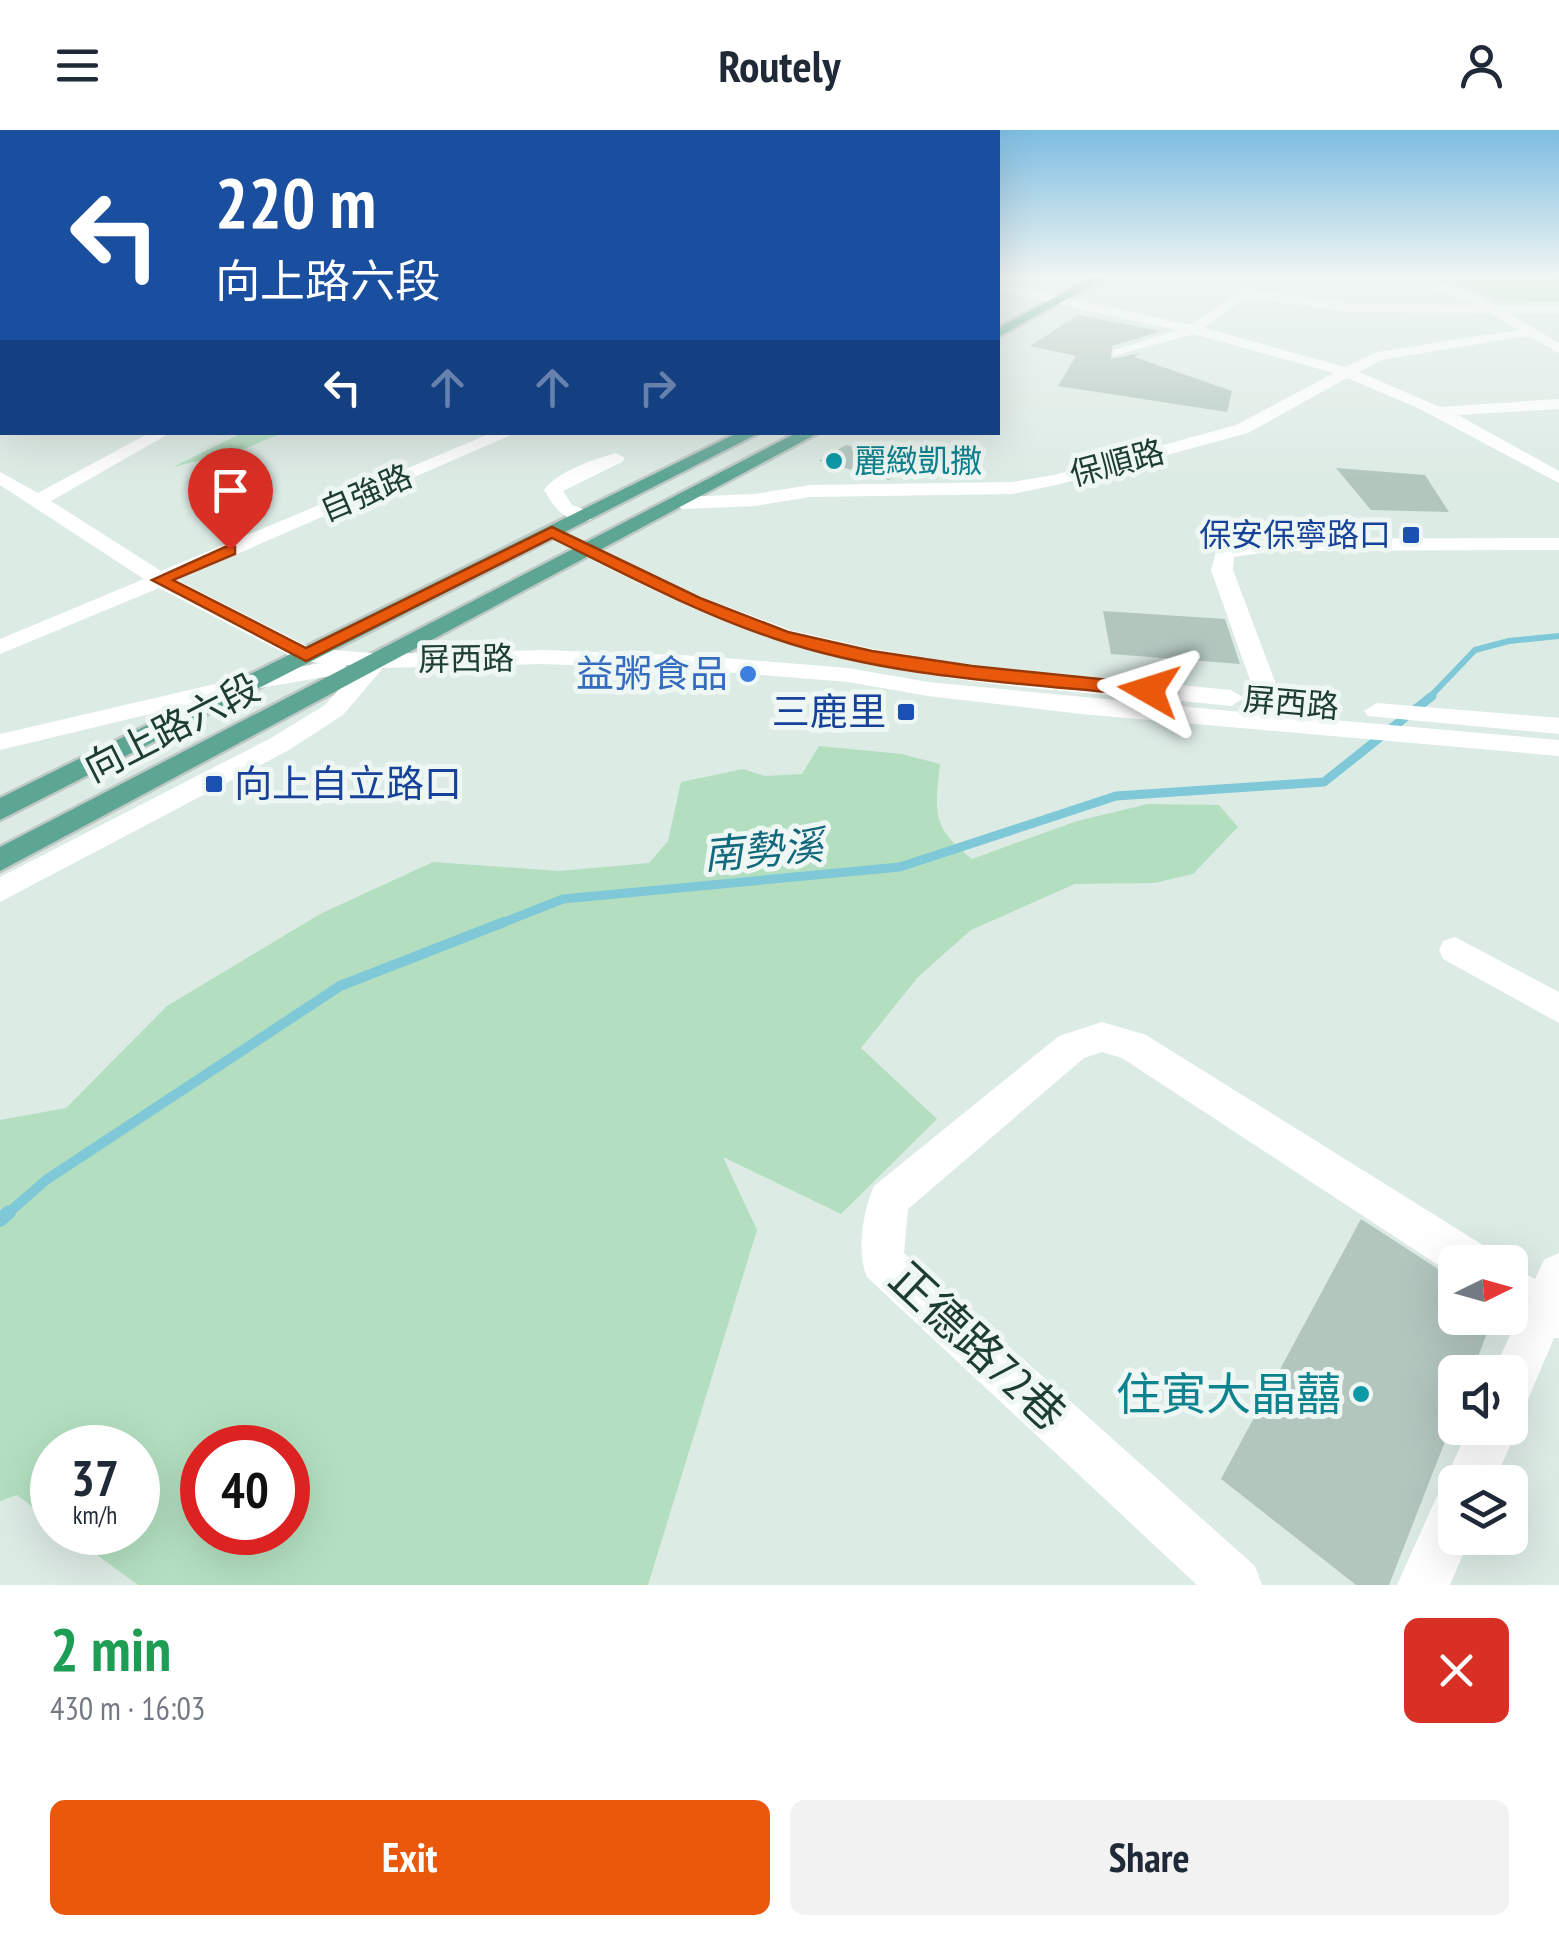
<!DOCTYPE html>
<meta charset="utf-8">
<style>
:root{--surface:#fff;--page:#f2f2f3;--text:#1f2937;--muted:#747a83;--accent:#ea580c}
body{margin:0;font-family:"PT Sans Narrow","Noto Sans TC",sans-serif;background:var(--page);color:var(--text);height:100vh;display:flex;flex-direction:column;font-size:38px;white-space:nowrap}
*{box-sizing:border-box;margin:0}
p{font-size:32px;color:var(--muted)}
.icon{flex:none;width:55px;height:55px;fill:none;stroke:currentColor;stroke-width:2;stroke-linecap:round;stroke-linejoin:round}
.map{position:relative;height:1455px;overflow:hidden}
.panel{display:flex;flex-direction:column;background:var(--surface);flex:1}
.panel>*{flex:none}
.guide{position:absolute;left:0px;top:0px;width:1000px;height:305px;box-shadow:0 10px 40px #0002;background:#1a4fa0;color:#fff;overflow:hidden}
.needle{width:65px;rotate:85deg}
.fabs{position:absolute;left:1438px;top:1115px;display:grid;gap:20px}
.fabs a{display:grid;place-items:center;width:90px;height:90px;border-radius:15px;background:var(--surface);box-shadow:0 10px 40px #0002;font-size:50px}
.speed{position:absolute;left:30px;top:1295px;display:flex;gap:20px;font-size:50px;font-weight:700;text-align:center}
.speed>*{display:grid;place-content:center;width:130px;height:130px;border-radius:50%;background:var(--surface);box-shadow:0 10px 40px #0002;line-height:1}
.speed small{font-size:25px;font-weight:400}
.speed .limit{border:15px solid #d22;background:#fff;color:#111}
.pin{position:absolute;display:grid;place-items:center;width:85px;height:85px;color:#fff;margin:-102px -42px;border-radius:50% 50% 50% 0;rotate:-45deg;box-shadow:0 0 10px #0007}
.pin .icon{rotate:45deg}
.me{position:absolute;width:110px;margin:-55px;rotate:276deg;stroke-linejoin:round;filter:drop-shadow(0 0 8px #0008)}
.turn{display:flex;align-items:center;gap:35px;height:210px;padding:0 50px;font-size:45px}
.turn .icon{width:130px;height:130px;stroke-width:2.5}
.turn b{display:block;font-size:70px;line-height:85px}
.lanes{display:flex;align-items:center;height:95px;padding:0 50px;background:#0003;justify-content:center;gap:50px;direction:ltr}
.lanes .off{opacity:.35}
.round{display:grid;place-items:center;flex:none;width:105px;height:105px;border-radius:15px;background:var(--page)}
.summary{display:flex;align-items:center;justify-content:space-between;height:170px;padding:0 50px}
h1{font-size:60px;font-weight:700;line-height:75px;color:#1e9e55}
.button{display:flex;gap:20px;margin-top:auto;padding:20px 50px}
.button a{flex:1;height:115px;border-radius:15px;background:var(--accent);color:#fff;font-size:40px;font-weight:700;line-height:115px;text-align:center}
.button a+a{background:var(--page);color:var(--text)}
header{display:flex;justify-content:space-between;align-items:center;height:130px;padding:0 50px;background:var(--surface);font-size:45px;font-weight:700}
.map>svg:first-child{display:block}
</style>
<header><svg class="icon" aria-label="menu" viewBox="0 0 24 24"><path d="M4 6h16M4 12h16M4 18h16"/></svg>Routely<svg class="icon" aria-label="person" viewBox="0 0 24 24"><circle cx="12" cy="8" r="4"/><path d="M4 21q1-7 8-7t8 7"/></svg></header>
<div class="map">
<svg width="1559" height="1455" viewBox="0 0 1559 1455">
<rect width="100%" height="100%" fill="#ddebe5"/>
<path fill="#b3dfc0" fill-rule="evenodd" d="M1559,146V172L1495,170L1464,157L1424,147Z
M242,303H282L239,321L173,337Z
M819,616L902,624L940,634C935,683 931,697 972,729L1077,691L1148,674L1219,675L1238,697L1193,744L1154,753L1075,754L971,800L918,847L861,918L937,989L841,1084L723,1027L757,1100L648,1455H138L67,1403L138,1402V1318H52V1392L17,1365L0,1371V990L66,978L167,876L320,784L433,732L559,741L649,733L668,711L681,652L743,639L765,646L802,644ZM202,1318H288V1402H202Z"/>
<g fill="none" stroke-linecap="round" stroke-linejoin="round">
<path stroke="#7ec8d7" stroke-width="6" d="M1429,568L1475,520L1509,511L1559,506"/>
<path stroke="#7ec8d7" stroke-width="9" d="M497,795L563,769L900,737L1116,666L1324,652L1432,566"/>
<path stroke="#7ec8d7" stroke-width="10" d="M6,1085L46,1050L340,856L504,792"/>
<path stroke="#7ec8d7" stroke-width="14" d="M0,1090L9,1082"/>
<path stroke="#7ec8d7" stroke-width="50" d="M0,231L2,230"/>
</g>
<path fill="#b2c6be" d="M1078,185L1161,201L1112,216L1111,229L1140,223L1134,227L1232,261L1227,282L1058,256L1076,226L1030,216Z
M846,315L913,333L889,350L819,331Z
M1336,338L1425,345L1449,382L1371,380Z
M1103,481L1225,489L1240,534L1111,524Z
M1361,1089L1455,1150V1188H1493L1472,1242H1455V1286L1389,1455H1356L1221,1349Z"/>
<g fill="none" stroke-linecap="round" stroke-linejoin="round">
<g stroke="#c0c8c6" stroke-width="5">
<path id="major" d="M1095,146H1109L998,207V198Z
M739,302H761L0,690V668Z
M798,302H820L0,741V717Z"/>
</g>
<path fill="#fff" fill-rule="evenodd" d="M1261,146H1274L1255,161L1352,174L1477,175L1397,146H1414L1476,164L1495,176H1559V184L1509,183L1559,213V223L1528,206L1381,230L1359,242L1440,277L1559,269V279L1458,285L1559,341V353L1418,278L1347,248L1248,303L1056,355L1012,364L810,367L755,376L682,379L673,373L682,367L755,364L810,355L1012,352L1054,345L1236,295L1334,243L1194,204L1113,226V220L1178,200L998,161V153L1191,195ZM1246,168L1352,182L1490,183L1518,200L1377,222L1345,237L1204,198Z
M0,176H2V184H0Z
M0,217H2V225H0Z
M2,276V286L0,287V277Z
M151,302H172L51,371L161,441L494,302H518L177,450L311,518L383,524L543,520L700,526L848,538L928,552L1262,584L1211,440L1217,418L1273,409L1559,408V420L1273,421L1234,427L1233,440L1288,586L1559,610V626L1081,584L928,566L848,552L700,540L543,534L383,538L343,585L289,620L0,772V747L271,608L325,575L360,536L346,535L345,543L336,545L254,559L0,620V604L254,545L321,533L298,530L159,458L0,524V509L144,449L0,355V342L38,363Z
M616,323L625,328L622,332L563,361L572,375L591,382V390C566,394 555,379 544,360C560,340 592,330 616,323Z
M552,396L702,467L790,500L873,519L972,535L1231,560L1244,568L1231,576C1080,560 919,557 773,509C693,483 620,444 545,406L542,402Z
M1377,573L1559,588V604L1368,586L1364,581Z
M1455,807L1559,862V893L1443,829L1439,820L1443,811Z
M1102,892L1146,905L1486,1117L1492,1132H1455V1146L1122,928L1102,922L1084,928L908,1079L904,1123L1255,1436L1262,1455H1197L867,1147C856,1122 863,1081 874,1056L1059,906Z
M1559,1123V1208H1554L1526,1274L1511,1281L1518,1298L1494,1352H1455V1408H1470L1450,1455H1397L1437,1366L1448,1362L1444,1352L1469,1298H1510V1242H1493L1518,1188L1510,1183V1136L1535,1149L1544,1130Z"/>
<use href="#major" fill="#5da694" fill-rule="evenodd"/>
</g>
<linearGradient id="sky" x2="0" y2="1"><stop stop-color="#7dbce1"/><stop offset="0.42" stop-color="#f0f6f3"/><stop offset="1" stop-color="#f0f6f3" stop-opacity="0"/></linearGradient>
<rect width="1559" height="349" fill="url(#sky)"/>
<path fill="#ea580c" stroke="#983908" stroke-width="2.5" d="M552,397L700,468L788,502L872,521L972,536L1149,554L1158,560L1149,566C1025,553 892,549 773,508C696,482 625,444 552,408L306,531L152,450L225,417H235V424L173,450L306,518Z"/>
<g fill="#0f9aa8" stroke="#eef7f3" stroke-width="4">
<circle cx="834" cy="331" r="10"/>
<circle cx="1361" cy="1264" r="10"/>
</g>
<g fill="#1a4fb4" stroke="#eef7f3" stroke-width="4">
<rect x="1401" y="395" width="20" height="20" rx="5"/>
<rect x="896" y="572" width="20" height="20" rx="5"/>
<rect x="204" y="644" width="20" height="20" rx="5"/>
</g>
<circle fill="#3f7fe0" stroke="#eef7f3" stroke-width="4" cx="748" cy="544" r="10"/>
<g text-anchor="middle" stroke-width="10" stroke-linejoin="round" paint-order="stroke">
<g font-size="32" fill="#0d838f" stroke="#eef7f3" text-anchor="start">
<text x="854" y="342">麗緻凱撒</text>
</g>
<g font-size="32" fill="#1d3c34" stroke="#eef7f3">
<text transform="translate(1117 333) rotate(-15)" y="11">保順路</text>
<text transform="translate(366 363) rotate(-23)" y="11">自強路</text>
<text transform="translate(466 529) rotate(-1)" y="11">屏西路</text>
<text transform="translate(1291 573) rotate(5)" y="11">屏西路</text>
</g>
<g font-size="32" fill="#164399" stroke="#eef7f3" text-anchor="end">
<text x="1391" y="416">保安保寧路口</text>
</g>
<g font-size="38" fill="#366cbe" stroke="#eef7f3" text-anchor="end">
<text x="728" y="557">益粥食品</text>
</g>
<g font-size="38" fill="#164399" stroke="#eef7f3" text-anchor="end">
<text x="886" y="595">三鹿里</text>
<text x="234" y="667" text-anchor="start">向上自立路口</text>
</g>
<g font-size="38" fill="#1d3c34" stroke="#eef7f3">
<text transform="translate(172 598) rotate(-27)" y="13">向上路六段</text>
</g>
<g font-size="40" font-style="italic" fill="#12697d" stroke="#eef7f3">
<text transform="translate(763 720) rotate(-5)" y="14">南勢溪</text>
</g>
<g font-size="45" fill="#1d3c34" stroke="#eef7f3">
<text transform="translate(978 1216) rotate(43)" y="16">正德路72巷</text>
</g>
<g font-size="45" fill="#0d838f" stroke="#eef7f3" text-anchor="end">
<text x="1341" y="1280">住寅大晶囍</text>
</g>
</g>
</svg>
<div class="fabs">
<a><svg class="needle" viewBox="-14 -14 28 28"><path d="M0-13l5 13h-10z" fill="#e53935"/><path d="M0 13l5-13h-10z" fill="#747a83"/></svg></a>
<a><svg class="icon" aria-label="sound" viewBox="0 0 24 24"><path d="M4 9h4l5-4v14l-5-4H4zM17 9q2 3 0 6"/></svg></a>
<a><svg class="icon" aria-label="layers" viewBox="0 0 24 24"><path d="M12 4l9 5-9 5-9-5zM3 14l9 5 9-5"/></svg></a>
</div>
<div class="speed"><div>37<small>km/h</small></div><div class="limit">40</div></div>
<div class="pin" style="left:230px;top:420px;background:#d93025"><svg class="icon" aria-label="arrive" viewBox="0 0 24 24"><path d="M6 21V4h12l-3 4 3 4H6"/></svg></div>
<svg class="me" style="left:1149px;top:560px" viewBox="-20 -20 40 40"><path d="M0-17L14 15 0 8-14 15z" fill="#ea580c" stroke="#fff" stroke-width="4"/></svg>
<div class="guide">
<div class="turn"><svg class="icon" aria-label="left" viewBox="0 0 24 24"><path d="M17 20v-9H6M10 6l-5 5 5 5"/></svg><div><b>220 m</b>向上路六段</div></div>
<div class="lanes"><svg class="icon" aria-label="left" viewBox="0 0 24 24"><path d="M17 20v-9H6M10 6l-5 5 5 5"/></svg><svg class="icon off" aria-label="ahead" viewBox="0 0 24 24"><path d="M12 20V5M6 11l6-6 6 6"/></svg><svg class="icon off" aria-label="ahead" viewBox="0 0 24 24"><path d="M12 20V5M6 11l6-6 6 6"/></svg><svg class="icon off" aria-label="right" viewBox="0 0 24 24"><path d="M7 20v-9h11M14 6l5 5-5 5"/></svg></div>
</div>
</div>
<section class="panel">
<div class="summary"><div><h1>2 min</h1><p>430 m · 16:03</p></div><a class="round" style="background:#d93025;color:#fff"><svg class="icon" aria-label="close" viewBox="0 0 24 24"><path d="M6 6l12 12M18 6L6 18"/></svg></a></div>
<div class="button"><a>Exit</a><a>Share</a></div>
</section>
